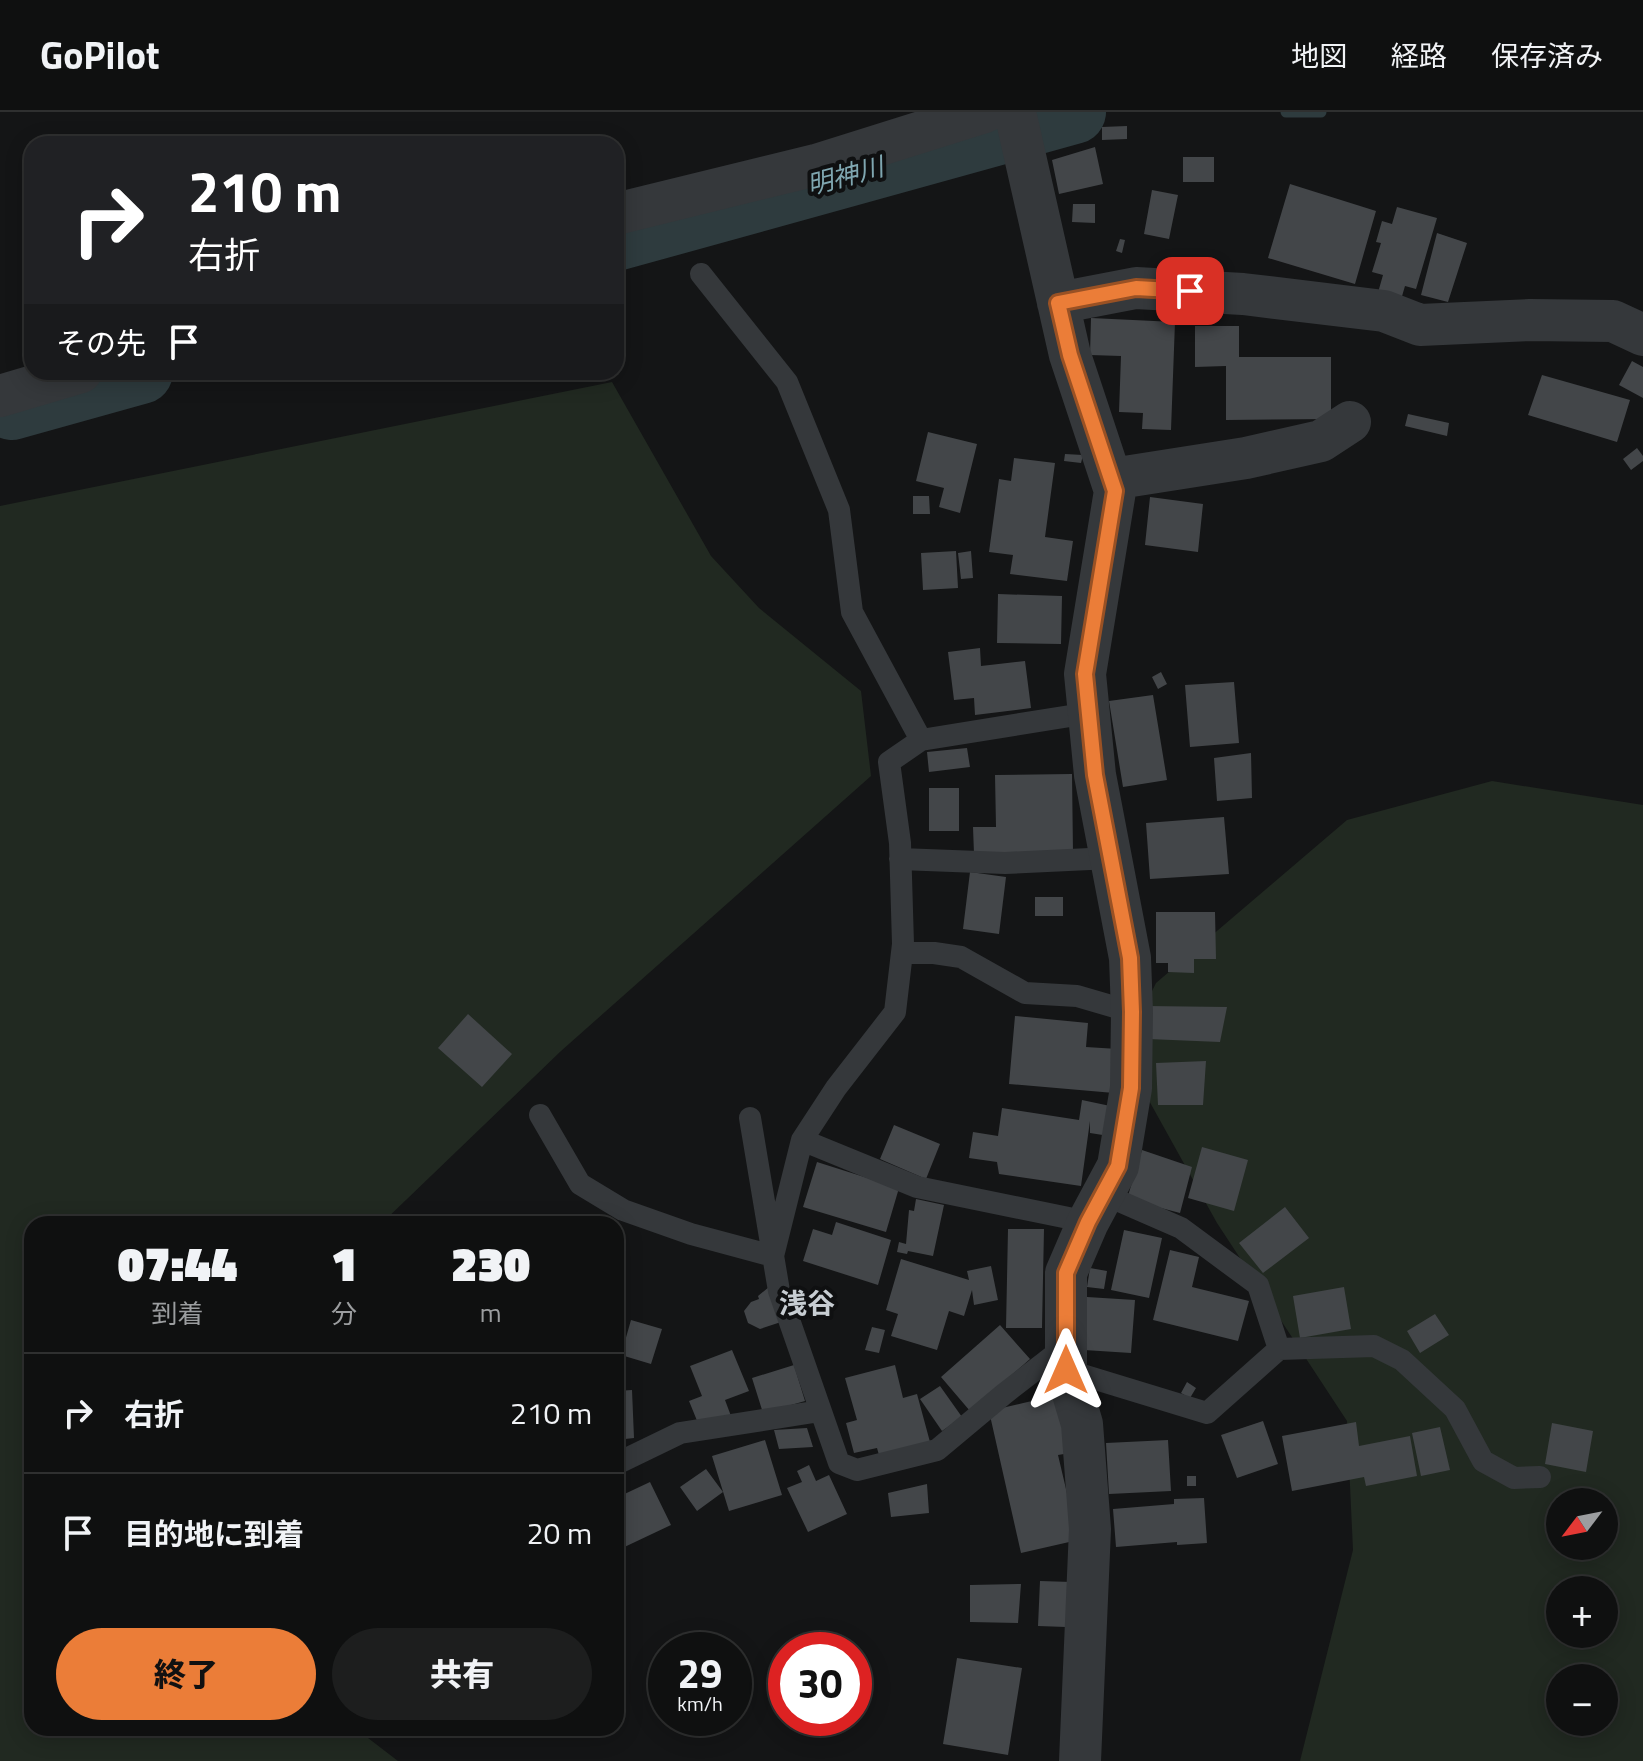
<!DOCTYPE html>
<html lang="ja">
<meta charset="utf-8">
<style>
:root{--surface:#0f1010;--page:#1d1e1e;--text:#f1f3f6;--muted:#9b9d9f;--line:#2f3030;--accent:#eb7d38}
body{margin:0;font-family:"Titillium Web","Noto Sans JP",sans-serif;background:var(--page);color:var(--text);height:100vh;display:flex;flex-direction:column;font-size:30px;white-space:nowrap}
*{box-sizing:border-box;margin:0}
p{font-size:26px;color:var(--muted)}
.icon{flex:none;width:44px;height:44px;fill:none;stroke:currentColor;stroke-width:2;stroke-linecap:round;stroke-linejoin:round}
.map{position:relative;flex:1;overflow:hidden}
.panel{position:absolute;left:24px;top:1104px;width:600px;height:520px;display:flex;flex-direction:column;background:var(--surface);border-radius:24px;box-shadow:0 4px 20px #0003,0 0 0 2px var(--line)}
.panel>*{flex:none}
.banner{position:absolute;left:24px;top:24px;width:600px;height:244px;border-radius:24px;box-shadow:0 4px 20px #0003,0 0 0 2px var(--line);background:#202124;color:#fff;overflow:hidden}
.needle{width:52px;rotate:238deg}
.buttons{position:absolute;left:1546px;top:1376px;display:grid;gap:16px}
.buttons a{display:grid;place-items:center;width:72px;height:72px;border-radius:50%;background:var(--surface);box-shadow:0 4px 20px #0003,0 0 0 2px var(--line);font-size:40px}
.speed{position:absolute;left:648px;top:1520px;display:flex;gap:16px;font-size:40px;font-weight:700;text-align:center}
.speed>*{display:grid;place-content:center;width:104px;height:104px;border-radius:50%;background:var(--surface);box-shadow:0 4px 20px #0003,0 0 0 2px var(--line);line-height:1}
.speed small{font-size:20px;font-weight:400}
.speed .limit{border:12px solid #d22;background:#fff;color:#111}
.pin{position:absolute;display:grid;place-items:center;width:68px;height:68px;color:#fff;margin:-34px;border-radius:16px;box-shadow:0 4px 12px #0006}
.me{position:absolute;width:88px;margin:-44px;rotate:0deg;stroke-linejoin:round;filter:drop-shadow(0 0 6px #0008)}
.turn{display:flex;align-items:center;gap:28px;height:168px;padding:0 32px;font-size:36px}
.turn .icon{width:104px;height:104px;stroke-width:2.5}
.turn b{display:block;font-size:56px;line-height:68px}
.then{display:flex;align-items:center;height:76px;padding:0 32px;background:#0003;gap:16px;font-size:30px}
.eta{display:flex;justify-content:space-evenly;align-items:center;height:136px;text-align:center}
.eta b{font-size:48px;font-weight:800;line-height:56px}
.primary-button{display:flex;gap:16px;margin-top:auto;padding:16px 32px}
.primary-button a{flex:1;height:92px;border-radius:48px;background:var(--accent);color:#111;font-size:32px;font-weight:800;line-height:92px;text-align:center}
.primary-button a+a{background:var(--page);color:var(--text)}
ul{padding:0;list-style:none}
li{display:flex;align-items:center;gap:24px;height:120px;padding:0 32px;border-top:2px solid var(--line)}
li div{flex:1}
li b{display:block;font-size:30px}
li em{font-style:normal}
header{display:flex;align-items:center;gap:48px;box-sizing:border-box;height:112px;padding:0 40px;background:var(--surface);border-bottom:2px solid var(--line)}
header strong{font-size:38px}
nav{display:flex;gap:44px;margin-inline-start:auto;font-size:28px}
.map>svg:first-child{display:block}
</style>
<header>
<strong>GoPilot</strong>
<nav><a>地図</a><a>経路</a><a>保存済み</a></nav>
</header>
<div class="map">
<svg width="1643" height="1649" viewBox="0 0 1643 1649">
<rect width="100%" height="100%" fill="#141516"/>
<path fill="#212921" fill-rule="evenodd" d="M612,270L711,444L759,496L861,579L871,664L561,939L381,1112H32V1616H355L398,1649H0V394Z
M1492,669L1643,693V1649H1300L1353,1438L1347,1309L1217,1111L1122,940L1156,871L1347,708ZM1560,1390H1604V1434H1560ZM1560,1478H1604V1522H1560ZM1560,1566H1604V1610H1560Z"/>
<g fill="none" stroke-linecap="round" stroke-linejoin="round">
<path stroke="#2e3b3e" stroke-width="11" d="M1286,0H1321"/>
<path stroke="#2e3b3e" stroke-width="64" d="M616,127L1074,0
M12,296L141,260"/>
</g>
<path fill="#434649" d="M1127,14V27L1102,28V15Z
M1095,35L1103,72L1059,82L1052,48Z
M1183,45H1214V70H1183Z
M1290,72L1376,99L1355,172L1268,146Z
M1152,78L1178,83L1169,127L1144,122Z
M1073,92H1095V111L1072,110Z
M1397,95L1437,106L1416,177L1405,174L1400,191L1377,184L1383,163L1372,160L1381,131L1376,130L1382,109L1392,112Z
M1437,121L1467,131L1448,190L1421,183Z
M1120,127L1125,128L1122,141L1116,139Z
M1091,206L1175,210L1171,318L1142,317L1143,301L1119,300L1121,244L1090,243Z
M1195,214H1239V245H1331V307L1226,308V254L1195,255Z
M1632,249L1643,255V286L1619,273Z
M1542,263L1630,288L1617,330L1528,303Z
M1408,302L1449,311L1447,324L1405,314Z
M928,320L977,332L960,401L939,395L944,376L916,369Z
M1637,336L1643,344V349L1631,358L1623,347Z
M1065,342L1083,343L1081,351L1064,349Z
M1014,346L1055,351L1045,425L1073,429L1067,469L1010,462L1013,443L989,440L999,367L1011,369Z
M913,384H929L930,402H913Z
M1150,385L1203,392L1198,440L1145,433Z
M956,439L958,476L923,478L921,441Z
M971,439L973,466L961,467L958,441Z
M998,482L1062,484L1061,532L997,531Z
M980,536L981,554L1025,549L1031,596L975,603L974,586L954,588L948,540Z
M1161,560L1167,572L1158,577L1152,565Z
M1234,570L1239,631L1190,635L1185,573Z
M1153,583L1167,668L1123,675L1109,589Z
M967,636L970,655L929,660L927,640Z
M1251,641L1252,686L1217,689L1214,646Z
M1072,662L1073,741L974,742L973,715H996L995,663Z
M929,676H959V719H929Z
M1224,705L1229,762L1150,767L1146,711Z
M970,760L1006,765L999,822L963,817Z
M1035,785H1063V804H1035Z
M1156,800H1215L1216,847H1194V861L1168,860V851H1156Z
M1146,894L1227,895L1220,930L1148,927Z
M468,902L512,942L482,975L438,936Z
M1015,904L1088,911L1086,935L1118,937L1114,981L1009,972Z
M1206,949L1203,993H1158L1156,951Z
M1082,988L1115,995L1109,1024L1090,1021V1009L1081,1074L999,1062L997,1050L969,1046L973,1020L998,1024L1002,996L1079,1008Z
M894,1013L940,1032L926,1067L880,1047Z
M1202,1035L1248,1048L1234,1099L1188,1086Z
M1142,1038L1192,1055L1180,1101L1127,1087Z
M817,1050L899,1076L886,1120L803,1095Z
M916,1087L944,1093L933,1144L908,1139L907,1142L897,1140L899,1130L906,1132L909,1098L914,1099Z
M1285,1095L1309,1126L1263,1161L1239,1131Z
M836,1110L891,1128L878,1173L803,1149L813,1117L832,1123Z
M1008,1117H1044L1042,1216H1006Z
M1124,1118L1162,1126L1149,1186L1111,1178Z
M1170,1138L1199,1145L1192,1175L1249,1189L1238,1229L1153,1208Z
M901,1147L969,1168L967,1159L991,1154L998,1188L974,1193L972,1178L964,1204L949,1199L937,1238L891,1224L898,1202L886,1198Z
M1090,1156L1107,1159L1104,1177L1087,1175Z
M769,1175L781,1210L760,1217L748,1211L744,1199L751,1190L759,1187L758,1184Z
M1344,1175L1351,1217L1300,1226L1293,1184Z
M1087,1185L1135,1188L1131,1241L1084,1238Z
M1435,1202L1449,1223L1420,1241L1407,1219Z
M631,1208L662,1217L651,1252L621,1243Z
M1000,1213L1030,1247L970,1299L941,1265Z
M872,1215L885,1218L879,1241L865,1238Z
M732,1238L749,1279L725,1288L731,1304L700,1316L689,1289L702,1284L690,1254Z
M794,1253L805,1289L763,1301L752,1266Z
M895,1253L903,1286L917,1282L930,1330L879,1343L877,1336L854,1341L846,1311L857,1308L845,1266Z
M1187,1270L1196,1276L1190,1286L1181,1281Z
M940,1274L962,1305L942,1319L920,1287Z
M632,1278L634,1326L616,1328V1279Z
M1057,1283L1070,1341L1058,1343L1078,1428L1021,1441L989,1299Z
M1263,1309L1278,1352L1237,1366L1221,1323Z
M1356,1310L1359,1334L1410,1324L1417,1364L1366,1374L1364,1365L1292,1379L1282,1324Z
M1552,1311L1593,1319L1586,1360L1545,1352Z
M1440,1315L1450,1358L1421,1364L1412,1321Z
M807,1316L813,1335L779,1337L774,1318Z
M765,1328L782,1383L729,1399L712,1344Z
M1168,1328L1171,1379L1109,1382L1106,1331Z
M809,1353L816,1369L829,1363L847,1402L808,1420L787,1376L802,1370L797,1359Z
M706,1357L723,1380L697,1399L680,1375Z
M1187,1364H1196V1374H1187Z
M650,1370L671,1413L616,1439V1386Z
M927,1372L929,1401L891,1405L888,1381Z
M1204,1386L1207,1431L1177,1433V1430L1116,1435L1113,1397L1174,1392V1387Z
M1040,1469L1072,1470L1066,1515L1038,1514Z
M1021,1472L1018,1511L970,1510V1473Z
M957,1546L1022,1556L1008,1643L943,1632Z"/>
<g fill="none" stroke-linecap="round" stroke-linejoin="round">
<path stroke="#35383b" stroke-width="22" d="M701,162L787,270L839,398L852,500L921,628L1089,601
M900,747L1005,751L1111,746
M902,841H934L961,845L1025,881L1077,884L1132,900
M540,1003L580,1072L623,1098L691,1122L773,1144L802,1028L836,976L895,900L903,832L900,731L889,650L921,628
M750,1006L779,1179L839,1351L857,1358L937,1338L1004,1282L1066,1234
M802,1028L917,1075L1088,1110
M1279,1237L1374,1234L1402,1248L1455,1297L1483,1349L1514,1366L1540,1365
M1066,1258L1207,1301L1279,1237L1258,1173L1181,1116L1103,1082
M616,1352L680,1321L820,1299"/>
<path stroke="#35383b" stroke-width="42" d="M1015,0L1070,243L1115,379L1085,562L1095,663L1130,846L1132,900L1131,976L1118,1054L1088,1110L1066,1161V1258L1082,1312L1090,1417L1080,1649
M616,102L816,53L985,0
M1058,191L1136,176L1243,182L1384,199L1420,213L1530,208L1613,209L1643,223
M0,284L81,260
M1112,367L1246,346L1321,329L1350,310"/>
</g>
<g fill="none" stroke-linecap="round" stroke-linejoin="round">
<g stroke="#995124" stroke-width="20">
<path id="route" d="M1066,1258V1161L1088,1110L1118,1054L1131,976L1132,900L1130,846L1095,663L1085,562L1115,379L1070,243L1058,191L1136,176L1190,179"/>
</g>
<use href="#route" stroke="#eb7d38" stroke-width="14"/>
</g>
<g text-anchor="middle" stroke-width="8" stroke-linejoin="round" paint-order="stroke">
<g font-size="26" font-style="italic" fill="#7fa6b0" stroke="#0f1011">
<text transform="translate(845 64) rotate(-15)" y="9">明神川</text>
</g>
<g font-size="28" font-weight="bold" fill="#c7cdd2" stroke="#0f1011">
<text x="807" y="1201">浅谷</text>
</g>
</g>
</svg>
<div class="buttons">
<a><svg class="needle" viewBox="-14 -14 28 28"><path d="M0-13l5 13h-10z" fill="#e53935"/><path d="M0 13l5-13h-10z" fill="#9b9d9f"/></svg></a>
<a>+</a>
<a>−</a>
</div>
<div class="speed"><div>29<small>km/h</small></div><div class="limit">30</div></div>
<div class="pin" style="left:1190px;top:179px;background:#d93025"><svg class="icon" aria-label="arrive" viewBox="0 0 24 24"><path d="M6 21V4h12l-3 4 3 4H6"/></svg></div>
<svg class="me" style="left:1066px;top:1258px" viewBox="-20 -20 40 40"><path d="M0-17L14 15 0 8-14 15z" fill="#eb7d38" stroke="#fff" stroke-width="4"/></svg>
<div class="banner">
<div class="turn"><svg class="icon" aria-label="right" viewBox="0 0 24 24"><path d="M7 20v-9h11M14 6l5 5-5 5"/></svg><div><b>210 m</b>右折</div></div>
<div class="then">その先<svg class="icon" aria-label="arrive" viewBox="0 0 24 24"><path d="M6 21V4h12l-3 4 3 4H6"/></svg></div>
</div>
<section class="panel">
<div class="eta">
<div><b>07:44</b><p>到着</p></div>
<div><b>1</b><p>分</p></div>
<div><b>230</b><p>m</p></div>
</div>
<ul>
<li><svg class="icon" aria-label="right" viewBox="0 0 24 24"><path d="M7 20v-9h11M14 6l5 5-5 5"/></svg><div><b>右折</b></div><em>210 m</em></li>
<li><svg class="icon" aria-label="arrive" viewBox="0 0 24 24"><path d="M6 21V4h12l-3 4 3 4H6"/></svg><div><b>目的地に到着</b></div><em>20 m</em></li>
</ul>
<div class="primary-button"><a>終了</a><a>共有</a></div>
</section>
</div>
